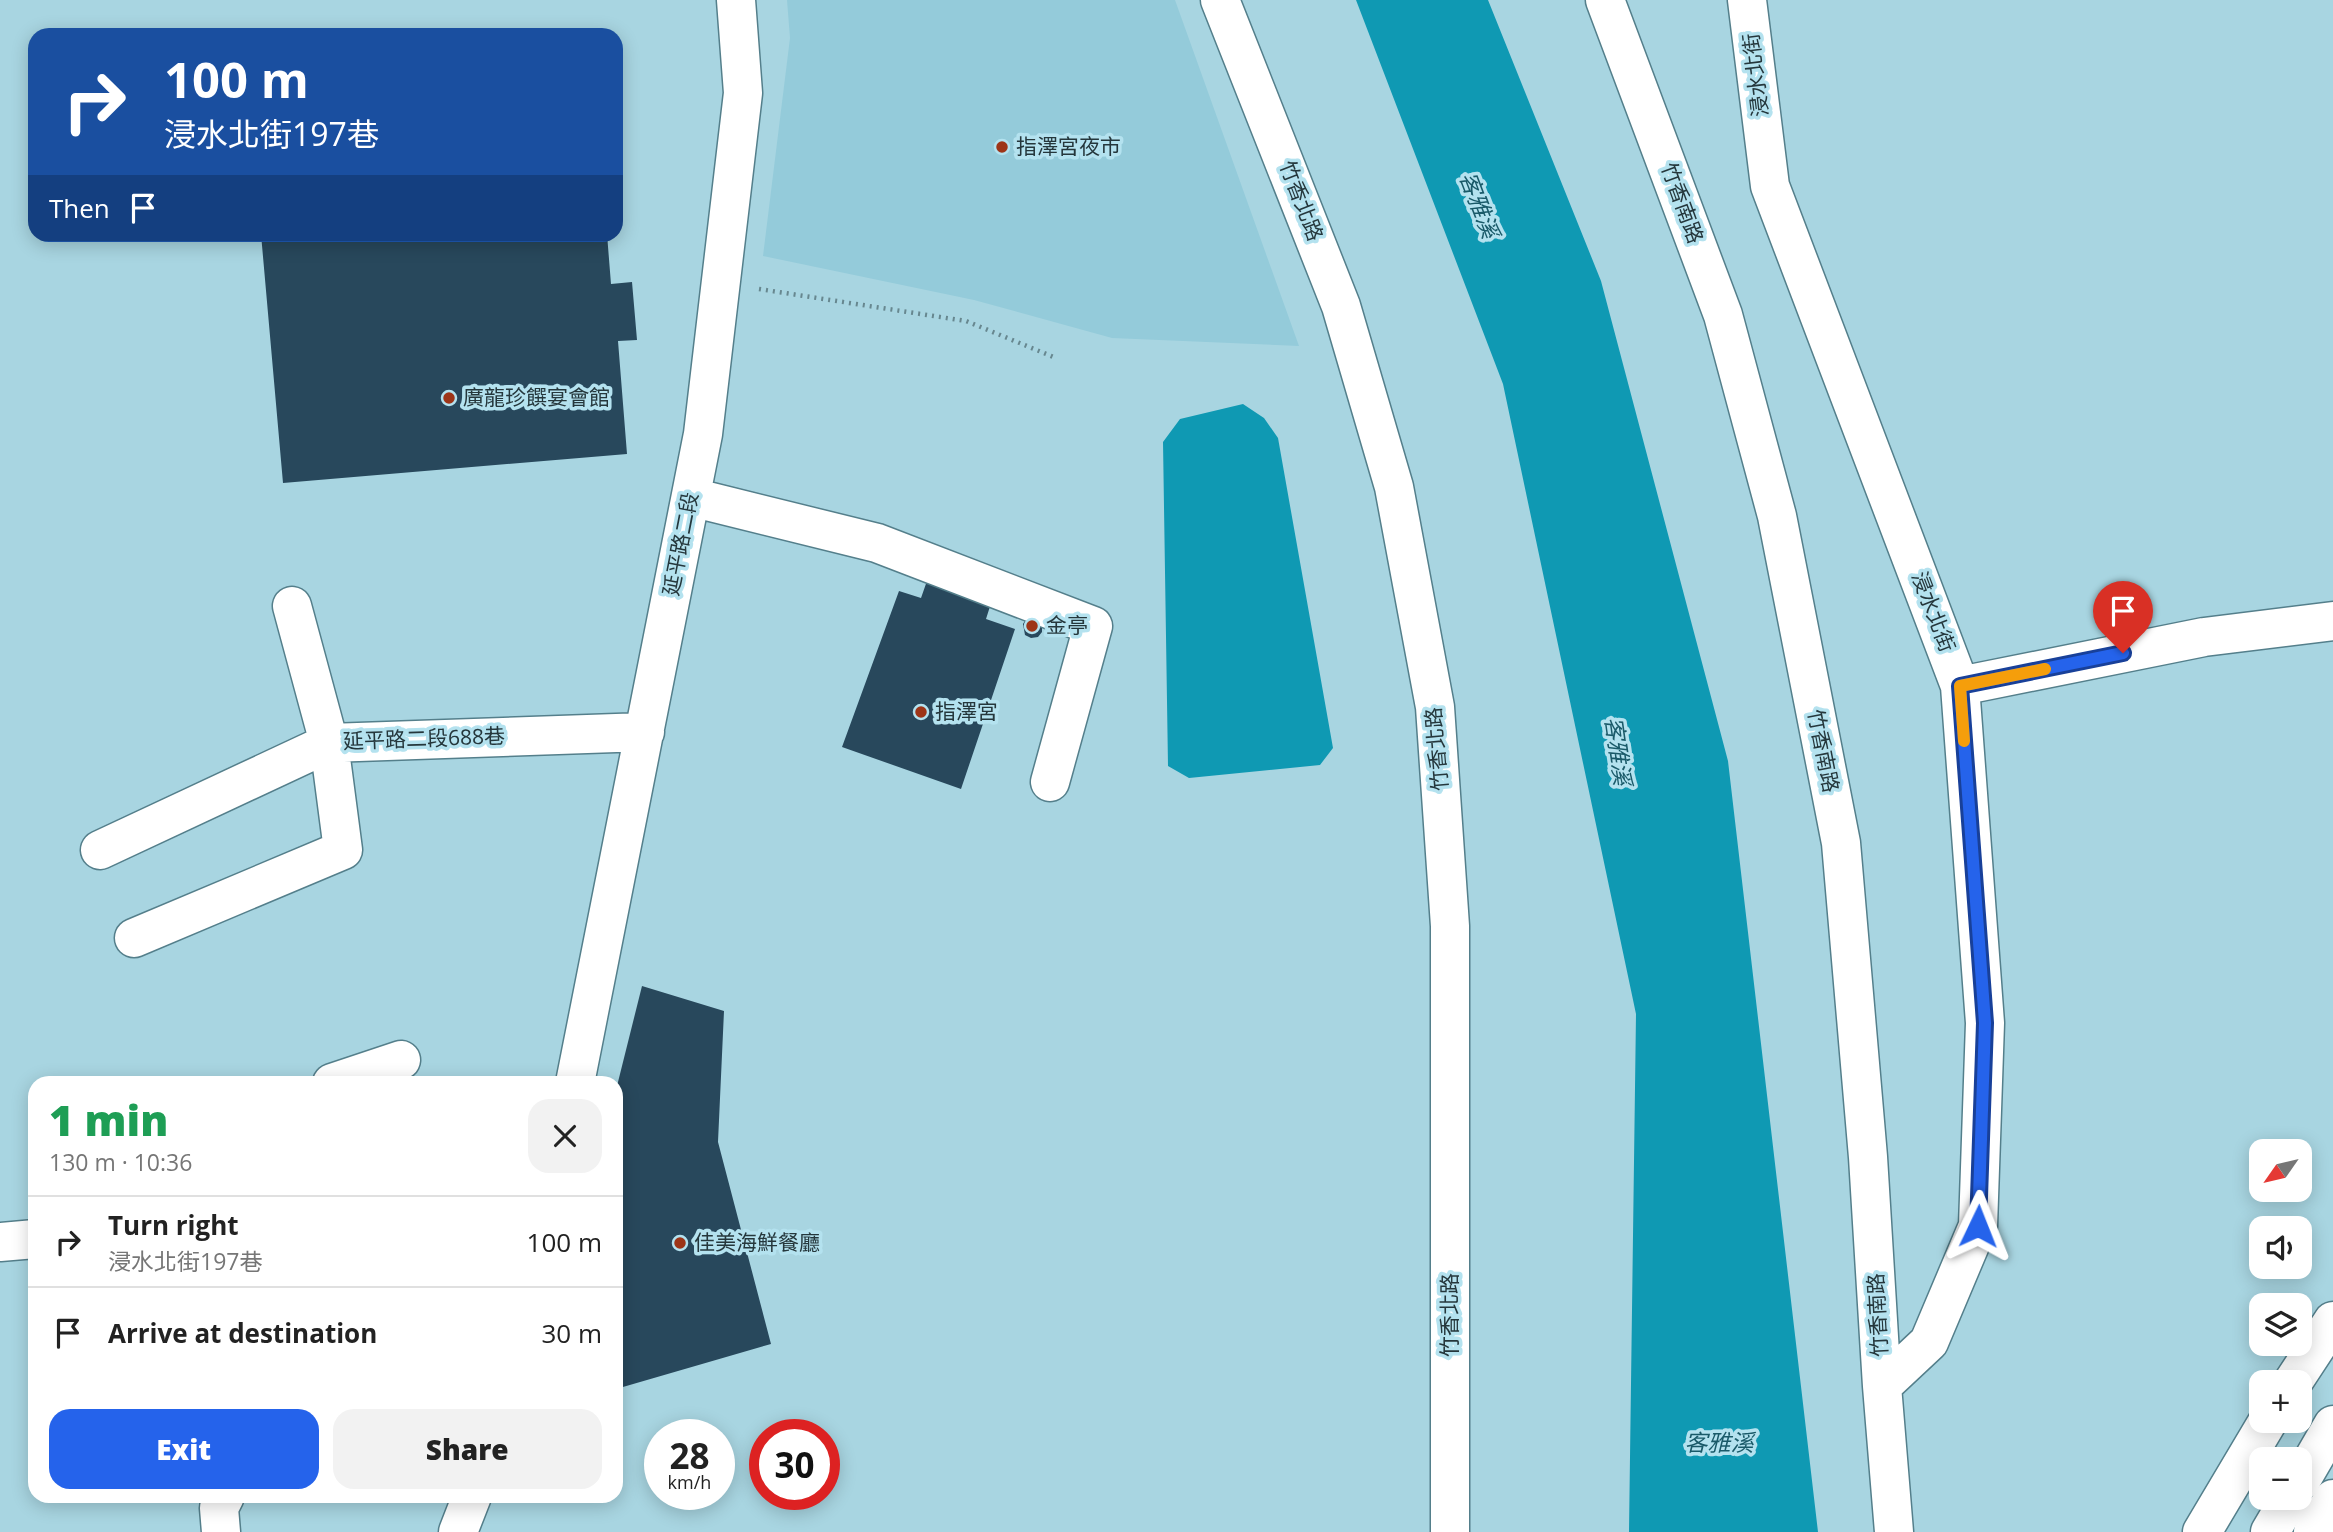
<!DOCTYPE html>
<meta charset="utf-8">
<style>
:root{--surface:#fff;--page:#f2f2f2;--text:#222;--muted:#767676;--line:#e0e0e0;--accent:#2563eb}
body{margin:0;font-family:"Open Sans","Noto Sans TC",sans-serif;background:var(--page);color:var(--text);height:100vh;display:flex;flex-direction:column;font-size:26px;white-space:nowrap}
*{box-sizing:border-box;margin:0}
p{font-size:23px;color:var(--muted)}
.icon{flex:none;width:38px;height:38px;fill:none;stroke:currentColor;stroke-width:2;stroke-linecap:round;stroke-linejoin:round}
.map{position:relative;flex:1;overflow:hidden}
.details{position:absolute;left:28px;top:1076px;width:595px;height:427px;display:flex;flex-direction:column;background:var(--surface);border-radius:21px;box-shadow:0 4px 18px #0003}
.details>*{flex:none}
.top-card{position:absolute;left:28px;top:28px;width:595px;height:214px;border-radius:21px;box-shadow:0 4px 18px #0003;background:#1a4fa0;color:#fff;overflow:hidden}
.needle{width:46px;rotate:236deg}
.controls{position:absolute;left:2249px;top:1139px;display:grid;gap:14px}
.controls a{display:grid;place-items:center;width:63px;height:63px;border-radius:14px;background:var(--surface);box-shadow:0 4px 18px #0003;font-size:35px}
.speed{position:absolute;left:644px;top:1419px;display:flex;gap:14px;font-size:35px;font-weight:700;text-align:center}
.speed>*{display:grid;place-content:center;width:91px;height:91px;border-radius:50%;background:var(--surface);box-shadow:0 4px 18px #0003;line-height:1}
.speed small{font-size:18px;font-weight:400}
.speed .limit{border:10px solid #d22;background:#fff;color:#111}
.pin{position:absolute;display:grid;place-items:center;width:60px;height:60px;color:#fff;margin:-72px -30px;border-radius:50% 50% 50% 0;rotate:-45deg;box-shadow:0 0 7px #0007}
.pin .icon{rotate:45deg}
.me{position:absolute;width:77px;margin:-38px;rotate:2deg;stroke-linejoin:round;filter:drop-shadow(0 0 5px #0008)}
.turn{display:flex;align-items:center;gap:24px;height:147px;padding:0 21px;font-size:32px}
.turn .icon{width:91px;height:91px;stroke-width:2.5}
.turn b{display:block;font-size:49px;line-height:60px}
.then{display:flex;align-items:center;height:66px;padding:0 21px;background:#0003;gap:14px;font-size:26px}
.round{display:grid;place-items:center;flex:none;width:74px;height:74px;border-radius:21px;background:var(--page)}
.headline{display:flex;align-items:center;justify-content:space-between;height:119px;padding:0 21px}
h1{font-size:42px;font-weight:800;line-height:52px;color:#1e9e55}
.cta{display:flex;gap:14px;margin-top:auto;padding:14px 21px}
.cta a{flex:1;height:80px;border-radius:21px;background:var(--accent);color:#fff;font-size:28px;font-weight:800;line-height:80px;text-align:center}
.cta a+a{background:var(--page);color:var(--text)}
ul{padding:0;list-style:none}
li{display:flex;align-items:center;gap:21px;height:91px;padding:0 21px;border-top:2px solid var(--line)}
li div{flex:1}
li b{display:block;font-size:26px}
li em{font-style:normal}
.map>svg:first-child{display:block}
</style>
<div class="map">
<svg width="2333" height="1532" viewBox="0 0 2333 1532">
<rect width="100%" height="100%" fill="#a8d5e1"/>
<path fill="#94cbda" d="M787,0H1175L1299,346L1112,338L974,300L763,256L790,38Z"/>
<path fill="#0f99b3" d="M1356,0H1488L1601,281L1728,761L1818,1532H1629L1636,1014L1503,384Z
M1243,404L1264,418L1278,438L1333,748L1320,765L1189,778L1168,766L1163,442L1180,419Z"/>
<path fill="#28485c" d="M261,234H607L611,284L632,282L637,340L618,341L627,454L283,483Z
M928,578L992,600L986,619L1015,629L961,789L842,747L899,591L921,598Z
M1026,619L1042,625V632L1038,637L1031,638L1025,635L1023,624Z
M642,986L724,1011L718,1142L771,1344L616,1389V1090Z"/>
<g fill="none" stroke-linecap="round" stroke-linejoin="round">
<g stroke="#547f8b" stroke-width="41">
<path id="minor" d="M1220,0L1341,306L1394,487L1435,707L1450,926V1532
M1605,0L1723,315L1777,516L1841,843L1868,1157L1882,1386L1894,1532
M1747,0L1770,186L1960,686L1985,1023L1978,1226L1929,1342L1882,1386
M691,497L877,543L1093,626L1050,782
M1960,686L2204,637L2333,621
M100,850L329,743L645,732
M134,938L343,850L329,743L292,606
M332,1083L401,1060
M575,1083L703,434L743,93L736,0
M0,1242L35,1239
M2293,1382L2333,1321
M221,1532L219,1508L225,1496
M458,1532L472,1496
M2202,1532L2268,1421"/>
</g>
<g stroke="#547f8b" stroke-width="41">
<path id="major" d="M2300,1482L2333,1425
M2270,1532L2290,1498"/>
</g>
<g stroke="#547f8b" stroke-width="41">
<path id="highway" d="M2313,1532L2333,1499"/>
</g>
<path stroke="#67878f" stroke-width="4.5" stroke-dasharray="2 5" stroke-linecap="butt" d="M759,289L966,321L1056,358"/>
<use href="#minor" stroke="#fff" stroke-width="38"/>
<use href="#major" stroke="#fff" stroke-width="38"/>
<use href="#highway" stroke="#fff" stroke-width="38"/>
</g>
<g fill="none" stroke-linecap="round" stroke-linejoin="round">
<g stroke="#184099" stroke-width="18">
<path id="route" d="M1978,1226L1985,1023L1960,686L2123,653"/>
</g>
<use href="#route" stroke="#2563eb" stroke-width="12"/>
<path stroke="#f59e0b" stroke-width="12" d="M1964,741L1960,686L2045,669"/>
</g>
<g fill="#9d3518" stroke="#b4e2ef" stroke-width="2.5">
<circle cx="1002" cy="147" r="7"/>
<circle cx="449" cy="398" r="7"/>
<circle cx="1032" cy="626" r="7"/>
<circle cx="921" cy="712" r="7"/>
<circle cx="680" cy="1243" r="7"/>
</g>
<g text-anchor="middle" stroke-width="7" stroke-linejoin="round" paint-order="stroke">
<g font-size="21" fill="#25373c" stroke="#b4e2ef">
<text transform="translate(1756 75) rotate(-97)" y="7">浸水北街</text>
<text transform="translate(1301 201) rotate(69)" y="7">竹香北路</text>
<text transform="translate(1682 203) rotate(70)" y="7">竹香南路</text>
<text transform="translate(681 544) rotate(-79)" y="7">延平路二段</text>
<text transform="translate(1933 612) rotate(69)" y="7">浸水北街</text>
<text transform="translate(424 739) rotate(-2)" y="7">延平路二段688巷</text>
<text transform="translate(1437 749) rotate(-95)" y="7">竹香北路</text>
<text transform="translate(1823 751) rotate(79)" y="7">竹香南路</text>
<text transform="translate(1450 1315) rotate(-90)" y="7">竹香北路</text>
<text transform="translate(1878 1315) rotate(-93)" y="7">竹香南路</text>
</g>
<g font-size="21" fill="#25373c" stroke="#b4e2ef" text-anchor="start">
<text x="1016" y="154">指澤宮夜市</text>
<text x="463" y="405">廣龍珍饌宴會館</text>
<text x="1046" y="633">金亭</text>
<text x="935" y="719">指澤宮</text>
<text x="694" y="1250">佳美海鮮餐廳</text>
</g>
<g font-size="23" font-style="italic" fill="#1a5a69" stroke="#b4e2ef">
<text transform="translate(1479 205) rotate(69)" y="8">客雅溪</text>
<text transform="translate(1618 751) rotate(82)" y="8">客雅溪</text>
<text x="1719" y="1451">客雅溪</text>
</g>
</g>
</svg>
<div class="controls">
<a><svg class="needle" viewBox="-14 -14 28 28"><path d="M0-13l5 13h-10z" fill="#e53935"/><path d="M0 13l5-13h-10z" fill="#767676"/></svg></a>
<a><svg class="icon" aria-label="sound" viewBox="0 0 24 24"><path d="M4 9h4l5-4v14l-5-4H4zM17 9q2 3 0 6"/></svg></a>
<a><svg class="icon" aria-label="layers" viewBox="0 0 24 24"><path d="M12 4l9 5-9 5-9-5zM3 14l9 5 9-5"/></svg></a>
<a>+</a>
<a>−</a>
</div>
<div class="speed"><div>28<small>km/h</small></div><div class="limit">30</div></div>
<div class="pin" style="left:2123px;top:653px;background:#d93025"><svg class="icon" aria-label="arrive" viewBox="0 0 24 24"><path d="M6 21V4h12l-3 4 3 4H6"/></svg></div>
<svg class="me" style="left:1978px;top:1226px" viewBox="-20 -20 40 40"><path d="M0-17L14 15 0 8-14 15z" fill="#2563eb" stroke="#fff" stroke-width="4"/></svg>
<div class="top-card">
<div class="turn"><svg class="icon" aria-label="right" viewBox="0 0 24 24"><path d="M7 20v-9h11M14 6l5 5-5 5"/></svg><div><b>100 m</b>浸水北街197巷</div></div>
<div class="then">Then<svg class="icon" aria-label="arrive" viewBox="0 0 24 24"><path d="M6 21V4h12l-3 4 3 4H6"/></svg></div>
</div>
<section class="details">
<div class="headline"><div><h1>1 min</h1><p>130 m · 10:36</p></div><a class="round"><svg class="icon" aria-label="close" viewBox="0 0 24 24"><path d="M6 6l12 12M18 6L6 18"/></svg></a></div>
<ul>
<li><svg class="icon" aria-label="right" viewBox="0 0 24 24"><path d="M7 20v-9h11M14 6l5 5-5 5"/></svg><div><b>Turn right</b><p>浸水北街197巷</p></div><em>100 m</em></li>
<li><svg class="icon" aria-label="arrive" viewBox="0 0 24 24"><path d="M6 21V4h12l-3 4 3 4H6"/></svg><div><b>Arrive at destination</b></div><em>30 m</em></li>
</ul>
<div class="cta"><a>Exit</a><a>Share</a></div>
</section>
</div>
